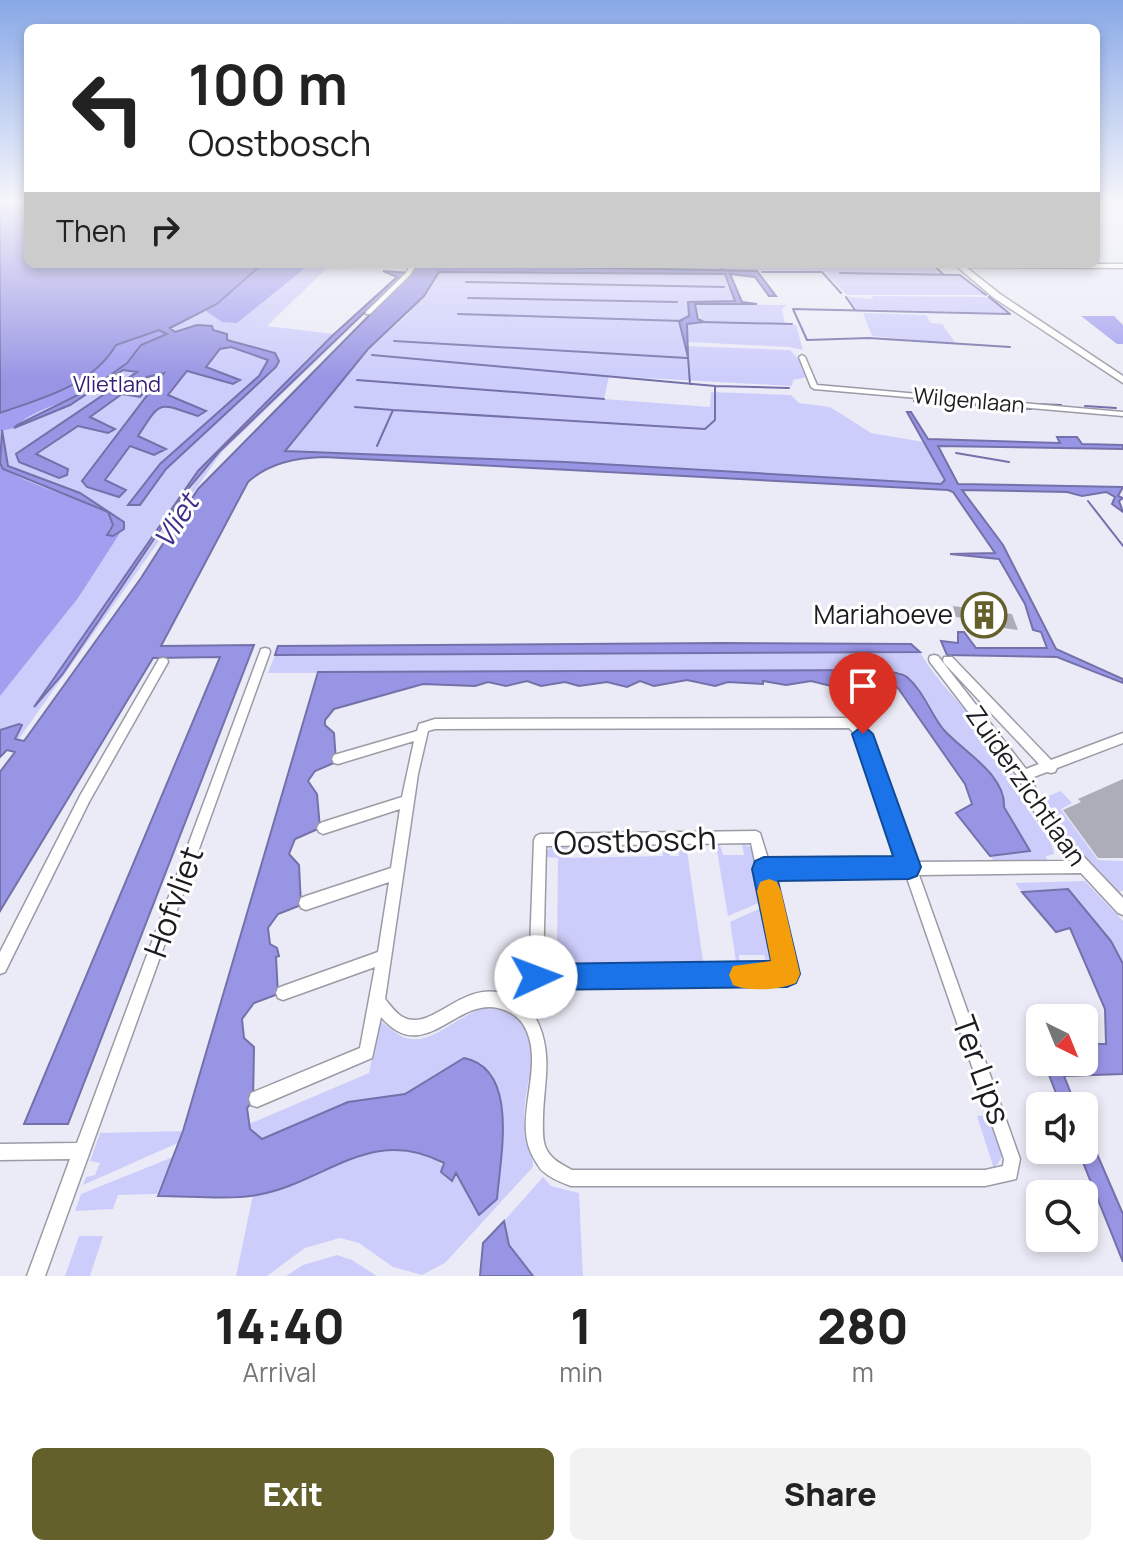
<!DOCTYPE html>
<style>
:root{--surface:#fff;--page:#f2f2f2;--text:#222;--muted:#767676;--accent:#63602c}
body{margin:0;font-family:Manrope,sans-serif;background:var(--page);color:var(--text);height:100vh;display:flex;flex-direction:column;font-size:30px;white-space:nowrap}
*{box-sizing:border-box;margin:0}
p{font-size:26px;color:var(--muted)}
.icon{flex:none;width:44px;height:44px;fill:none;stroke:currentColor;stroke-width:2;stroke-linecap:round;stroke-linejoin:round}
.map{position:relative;height:1276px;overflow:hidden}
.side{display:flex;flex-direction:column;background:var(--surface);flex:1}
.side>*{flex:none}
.guide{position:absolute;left:24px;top:24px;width:1076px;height:244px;border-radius:12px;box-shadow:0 4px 12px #0003;background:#fff;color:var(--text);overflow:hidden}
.needle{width:52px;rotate:137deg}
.buttons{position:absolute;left:1026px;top:1004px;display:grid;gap:16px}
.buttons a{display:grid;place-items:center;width:72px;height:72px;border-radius:12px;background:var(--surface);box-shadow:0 4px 12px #0003;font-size:40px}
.pin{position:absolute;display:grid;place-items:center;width:68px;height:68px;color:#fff;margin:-82px -34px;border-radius:50% 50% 50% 0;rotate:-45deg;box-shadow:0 0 8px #0007}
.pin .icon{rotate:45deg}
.me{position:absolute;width:88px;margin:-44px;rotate:88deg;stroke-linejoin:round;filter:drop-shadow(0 0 6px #0008)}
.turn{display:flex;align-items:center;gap:28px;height:168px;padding:0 32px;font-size:36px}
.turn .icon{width:104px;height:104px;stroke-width:2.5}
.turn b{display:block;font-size:56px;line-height:68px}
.then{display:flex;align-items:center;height:76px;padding:0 32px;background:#0003;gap:16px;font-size:30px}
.eta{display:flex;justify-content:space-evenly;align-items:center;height:136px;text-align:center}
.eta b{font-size:48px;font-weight:800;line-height:56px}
.cta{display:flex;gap:16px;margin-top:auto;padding:16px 32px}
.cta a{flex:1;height:92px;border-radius:12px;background:var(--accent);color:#fff;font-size:32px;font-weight:800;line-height:92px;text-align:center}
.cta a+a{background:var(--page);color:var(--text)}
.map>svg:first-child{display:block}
</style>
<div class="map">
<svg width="1123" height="1276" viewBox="0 0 1123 1276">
<rect width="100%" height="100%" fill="#ebebf7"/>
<path fill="#cdcdfc" d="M0,202H28V264H341L337,267L349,269L327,268L267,326L334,334L198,471L34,706L62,675L203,471L219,452L364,315L222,452L18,740L0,750Z
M443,264H930L941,275H960L985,295H847L826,274L828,272L815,271L441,267Z
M439,272L725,274L735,302H689V316L679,321L684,346L790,350L803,364L807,377L793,380L792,386L609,376L604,399L710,407L711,392L791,395L799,403L830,407L871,433L924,442L946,481L941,484L566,462L284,451L368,349L407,315Z
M872,296L990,297L1019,317L991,299L1007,313L856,309L848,297L873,299Z
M695,304L787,305L782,309L785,324L796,325L803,350L789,347L688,342L687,324L702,321Z
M863,313L926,315L931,323L942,324L956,344L872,336Z
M920,652C938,684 968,710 991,739C1009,761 1016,787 1029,811C1037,825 1053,839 1054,854L1046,856L1047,860L994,861L990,856L1029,850L981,764L943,728L923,694L900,672L268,673L275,655Z
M1061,791L1072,803L1061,809L1098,860L1123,861V890L1119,892C1090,863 1063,834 1043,798Z
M678,844H686L704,968L553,970L547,965L544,955L557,954L558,858L546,857V852L553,845L568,846L569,858L663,856V846H668L670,856H679Z
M742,844L753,848L766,900L728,916L716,845H720L723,855H744Z
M1085,881L1123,921V964L1111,941L1068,890L1022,892L1015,883Z
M767,905L777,959L767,969L764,955H739L740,969L737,968L730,922Z
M499,1006C555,1037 522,1075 524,1124C525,1139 534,1153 533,1167L445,1263L422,1275L393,1267L359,1243L340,1238L305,1248L267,1276H236L253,1195C306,1184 418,1106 452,1181L456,1173L479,1214C488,1172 529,1070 464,1058L405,1094L348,1102L262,1139L252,1134L249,1124L369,1073L380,1021C388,1026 398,1036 406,1038C436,1047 464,1005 499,1006Z
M989,1115L1002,1157L994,1169L977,1116Z
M183,1131L180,1142L83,1185L86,1177L95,1175L100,1163L90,1161L100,1133Z
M173,1157L157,1194L118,1195L113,1209L75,1211L81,1194Z
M543,1177L551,1186L579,1193L583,1276H533L509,1245L504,1221Z
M79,1236H103L90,1276H65Z
M337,1255L352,1260L377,1276H286L303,1265Z"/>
<path fill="#a39ff0" d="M262,264H310L237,323L222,322L206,311Z
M1081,316H1114L1123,325V344H1117Z
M159,330L167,334C134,348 122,371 92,389C68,403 33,408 14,428L0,431V413C40,398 94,385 116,345Z
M0,463C8,480 87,500 108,512L113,525L108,530L113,536L120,533L78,598L0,696Z"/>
<path fill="#9995e5" stroke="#7471aa" stroke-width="2" d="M0,202H28V264H262L217,304L170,328L175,332L197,325L212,326L213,330L227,334V340L275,353L279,361L276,367L166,469L140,505H128L160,464L259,376L268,360L231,347L220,349L206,367L240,380L233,384L187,371L168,395L206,411L198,416C157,403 162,399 138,436L166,449L154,455L130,446L105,480L126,490L119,497L87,487L82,481L164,373L147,377L135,385L146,390L140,397L122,394L90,417L115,429L108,433L78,426L36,454L68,469L67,475L59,478L19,462L16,454L137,372L123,370L70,405L14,428L17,425L94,387L127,363L141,345L167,334L159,330L116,345C92,386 42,398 0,413Z
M416,264L757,271L776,296H769L755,277L730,274L742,302L757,304H695L698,319L704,322L687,324L688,357L679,321L689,316L688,302L735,301L725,274L439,272L424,296L368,349L285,451L566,462L941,484L945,480L907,412H911L928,439L1060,443L1057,437H1077L1082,444L1123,445V449L938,446L958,484L1123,487L1118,496L1123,498L1119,501L1123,512L1112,504L1115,497L1106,492L1082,496L1067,492L962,490L1003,545L1056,649L1123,679V683L1057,657L947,655L941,641L958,643V632H964L976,648H1047L1041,632L1033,630L1025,604L999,559L950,554L995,553L953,492L948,490L323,457C295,458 269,463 248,482L161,646L254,645L68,1124H24L220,657L153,658L0,911V772L15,752L7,750L0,757V730L19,724L22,725L15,739L24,741L141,578L198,489L409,275L366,311L219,452L188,489L62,675L34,707L198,471L332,336L397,277L383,271L411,273Z
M2,430L8,466L80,493L124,522V529L113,536L107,535L113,525L108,512L3,469L0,463Z
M721,643L911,644L920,652L275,655L278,646Z
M877,670C887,673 899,671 907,677C924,692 930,712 943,729C962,751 1006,774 1004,807L1030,851L990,856L956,813L972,804L965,784L898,688L880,683L864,685L845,681L831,686L811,681L786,685L763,681V684L728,682L715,686L687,680L654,686L640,681L627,687L607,682L579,686L565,682L541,686L527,681L506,686L488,682L475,686L423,684L334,709L325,720V725L334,733L336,762L315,771L308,781L317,794L320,828L295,839L289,854L299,865L301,905L278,914L268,928L270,944L277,948L279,956L276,957L278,994L254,1003L242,1019L244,1038L254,1047L253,1101L247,1108L250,1129L262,1139L348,1102L405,1094L464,1058C520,1069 500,1158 497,1199L479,1215L456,1173L452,1181L441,1172L444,1163C371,1124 325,1183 257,1195C226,1200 190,1196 158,1196L183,1131L318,672Z
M1068,889L1111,941L1123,964V1074L1064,1076L1076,1106H1061L1044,1062H1084V1044H1106L1105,1009L1070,928L1056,932L1022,892Z
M1084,1124L1123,1214V1262L1078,1150H1084Z
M504,1221L509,1245L533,1276H480L483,1243Z"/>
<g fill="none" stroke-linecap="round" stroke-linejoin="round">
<path stroke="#7471aa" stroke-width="2" d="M721,264L722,268
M932,264L944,275
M762,272H822L841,293
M840,273L960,275L986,295
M466,282L724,287
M846,297L855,310
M989,297L1010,314
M468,298L677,302
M458,314L682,321
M1010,314L793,309L807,340L869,338L1010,347
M700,322L792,324
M394,341L687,358
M372,355L715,386
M688,357L690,384
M357,380L604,399
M914,401L932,402
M1001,401L1013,402
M947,403L988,406
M1035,404L1061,405
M1085,406L1116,408
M355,407L393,410
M1001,407L1031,409
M1043,409L1056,410
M377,446L393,410L705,429L715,420V386L789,388
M956,453L1009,462
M1088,501L1123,546"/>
</g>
<path fill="#adadb9" d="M953,606L1012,614L1018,630L996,627L994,622L956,617Z
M1123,779V858H1098L1063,810L1081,802L1078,799Z"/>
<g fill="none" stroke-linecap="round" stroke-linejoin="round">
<g stroke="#9b9ba6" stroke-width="3">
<path id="street" d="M411,264H417L410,275L370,314H366V312L406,273Z
M960,264H1123V268L958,267Z
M802,355L805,357L817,385L1123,412V416L814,389L811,387L799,357Z
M265,648L269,649L270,652L45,1276H27L70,1159L0,1160V1144L77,1143L260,652L261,649Z
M934,655L938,656L1026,769L1039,764L944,663L943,660L944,657H952L1051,760L1123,733V743L1057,768L1055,772L1051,773L1047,772L1031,778C1050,827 1088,860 1123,898V915L1118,913L1081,873L919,875L1020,1159L1016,1179L985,1186H571C563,1183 550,1178 544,1172C540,1170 539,1166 536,1162C508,1121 549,1066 523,1024C518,1016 507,1010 498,1008C455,998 424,1067 381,1017L372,1058L257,1107L251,1105L249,1099L251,1093L360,1048L375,967L283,1000L278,998L276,993L278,988L283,986L378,952L389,882L306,910L301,908L299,903L301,898L306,896L391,868L400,809L323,834L319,832L317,828L319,824L323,822L402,797L414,741L338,764L334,763L332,759L334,755L417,731L419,724L435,719L851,718L855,720L869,734L914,862L1070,861L1049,835L1037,818L1019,778L930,662L929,659L930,656ZM849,728L858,737L901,862H769L760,833L756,831L540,834L536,836L534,840L529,977L531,982L536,984L787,981L792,979L794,974L772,875H906L1004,1159L1003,1166L985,1170H572C561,1164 550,1159 545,1146C542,1137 543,1126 543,1116C544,1083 552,1057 539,1025C535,1017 533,1011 525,1005C469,962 435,1038 401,1016C395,1012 390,1005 385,999L418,774L428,731L435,729ZM751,843L778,967L543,970L546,846Z
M163,658L167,659L168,662L89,802L5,972L0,974V952L81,794L159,659Z"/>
</g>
<g stroke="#9b9ba6" stroke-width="3">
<path id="secondary" d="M954,264H962L1000,294L1123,376V383L994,298Z"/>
</g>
<use href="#street" fill="#fff" fill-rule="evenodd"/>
<use href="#secondary" fill="#fff" fill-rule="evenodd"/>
</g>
<linearGradient id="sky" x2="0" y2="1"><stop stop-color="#88a8e7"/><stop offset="0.53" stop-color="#f6f6fb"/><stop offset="1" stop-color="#f6f6fb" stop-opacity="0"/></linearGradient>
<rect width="1123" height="380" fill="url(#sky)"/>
<path fill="#1a73e8" stroke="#114b97" stroke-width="2" d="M863,725L873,734L921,867L917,876L909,879L778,881L800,974L796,983L787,987L536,990L527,986L523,977L527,968L536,964L771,961L752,869L755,861L764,857L893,856L852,734Z"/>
<path fill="#f59e0b" d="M769,879L777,882L781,891L800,974L796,983C779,990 750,992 733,985L729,975L733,966L771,961L757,891L760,882Z"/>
<defs>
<g id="building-ring" transform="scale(2.3)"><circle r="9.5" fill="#fff" stroke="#63602c" stroke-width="1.5"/><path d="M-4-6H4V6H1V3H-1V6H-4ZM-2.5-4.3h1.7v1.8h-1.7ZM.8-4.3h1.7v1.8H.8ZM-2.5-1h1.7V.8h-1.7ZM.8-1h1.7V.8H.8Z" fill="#63602c"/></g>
</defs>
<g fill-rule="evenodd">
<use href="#building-ring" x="984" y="615"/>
</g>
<g text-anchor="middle" stroke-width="6" stroke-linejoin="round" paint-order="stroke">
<g font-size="22" fill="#321d79" stroke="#fff">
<text x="117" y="392">Vlietland</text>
</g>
<g font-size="22" fill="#1c1c20" stroke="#fff">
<text transform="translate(969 400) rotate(5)" y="8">Wilgenlaan</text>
</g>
<g font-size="26" fill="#1c1c20" stroke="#fff" text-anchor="end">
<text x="953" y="624">Mariahoeve</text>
</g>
<g font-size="26" fill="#1c1c20" stroke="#fff">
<text transform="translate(1026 786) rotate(55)" y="9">Zuiderzichtlaan</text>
</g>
<g font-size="28" font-style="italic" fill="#402f8c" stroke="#fff">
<text transform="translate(176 521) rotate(-58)" y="10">Vliet</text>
</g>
<g font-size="32" fill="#1c1c20" stroke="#fff">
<text transform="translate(635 841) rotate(-2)" y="11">Oostbosch</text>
<text transform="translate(174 902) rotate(-70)" y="11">Hofvliet</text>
<text transform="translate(981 1070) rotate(70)" y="11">Ter Lips</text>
</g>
</g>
</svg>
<div class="buttons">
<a><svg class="needle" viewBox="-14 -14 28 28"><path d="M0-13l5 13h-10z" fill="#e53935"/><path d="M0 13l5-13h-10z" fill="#767676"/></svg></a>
<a><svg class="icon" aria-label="sound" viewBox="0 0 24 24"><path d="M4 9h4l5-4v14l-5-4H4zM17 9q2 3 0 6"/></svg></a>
<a><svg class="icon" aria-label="search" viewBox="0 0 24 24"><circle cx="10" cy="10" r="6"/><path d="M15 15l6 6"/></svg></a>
</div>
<div class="pin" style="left:863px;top:734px;background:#d93025"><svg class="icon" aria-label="arrive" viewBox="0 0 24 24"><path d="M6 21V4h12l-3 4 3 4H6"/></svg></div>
<svg class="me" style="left:536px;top:977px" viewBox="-20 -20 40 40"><circle r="19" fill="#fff"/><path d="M0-13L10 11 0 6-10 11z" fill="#1a73e8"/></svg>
<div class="guide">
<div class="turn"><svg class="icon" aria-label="left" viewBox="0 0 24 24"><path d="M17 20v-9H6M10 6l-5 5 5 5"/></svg><div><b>100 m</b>Oostbosch</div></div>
<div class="then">Then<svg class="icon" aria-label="right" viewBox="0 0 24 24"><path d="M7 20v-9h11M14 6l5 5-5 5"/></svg></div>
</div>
</div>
<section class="side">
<div class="eta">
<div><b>14:40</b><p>Arrival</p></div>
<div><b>1</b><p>min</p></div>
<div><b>280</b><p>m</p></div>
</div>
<div class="cta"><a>Exit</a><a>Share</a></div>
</section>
